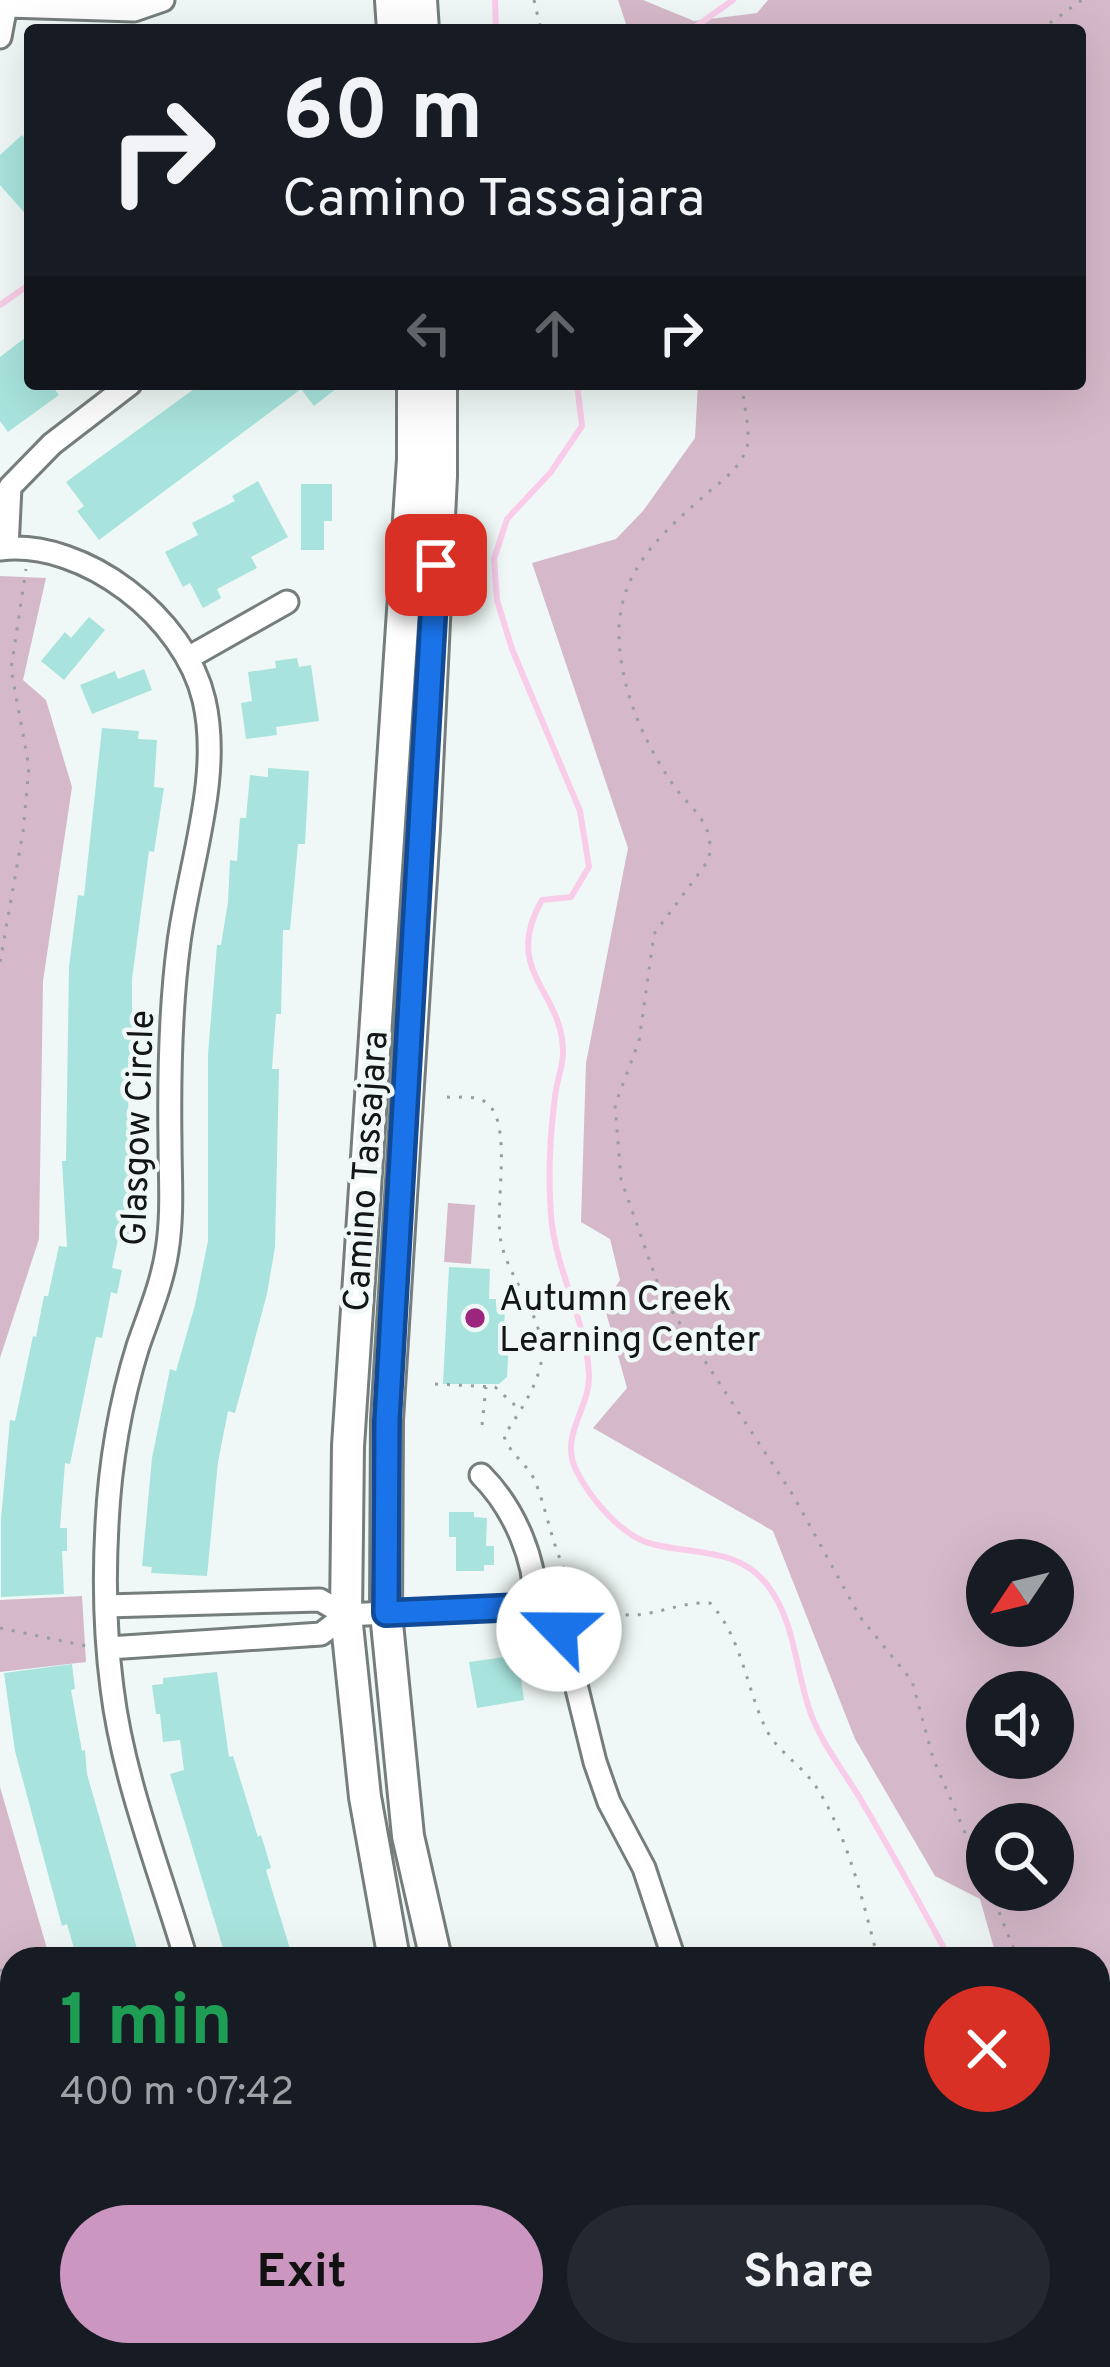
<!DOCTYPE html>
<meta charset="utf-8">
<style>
:root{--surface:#171b24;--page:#242831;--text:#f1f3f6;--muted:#9ea1a6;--accent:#cb96c0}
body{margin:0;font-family:Overpass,sans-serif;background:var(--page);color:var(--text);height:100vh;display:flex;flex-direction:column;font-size:45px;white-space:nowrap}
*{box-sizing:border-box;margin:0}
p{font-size:39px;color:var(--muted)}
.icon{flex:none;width:66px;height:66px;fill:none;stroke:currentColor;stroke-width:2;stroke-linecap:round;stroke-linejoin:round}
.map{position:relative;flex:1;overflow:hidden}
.panel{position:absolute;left:0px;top:1947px;width:1110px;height:420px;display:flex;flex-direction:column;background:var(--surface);border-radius:36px 36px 0 0;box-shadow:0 12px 48px #0002}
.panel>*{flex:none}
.hud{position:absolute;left:24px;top:24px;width:1062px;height:366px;border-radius:12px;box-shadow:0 12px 48px #0002;background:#171b24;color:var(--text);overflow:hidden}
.needle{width:78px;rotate:235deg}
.tools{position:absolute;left:966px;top:1539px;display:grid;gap:24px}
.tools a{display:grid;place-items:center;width:108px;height:108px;border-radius:50%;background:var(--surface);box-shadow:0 12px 48px #0002;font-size:60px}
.pin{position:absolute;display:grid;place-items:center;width:102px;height:102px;color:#fff;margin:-51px;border-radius:24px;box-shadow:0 6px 18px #0006}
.me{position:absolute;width:132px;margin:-66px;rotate:293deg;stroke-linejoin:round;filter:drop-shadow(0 0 9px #0008)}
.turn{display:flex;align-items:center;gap:42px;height:252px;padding:0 60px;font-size:54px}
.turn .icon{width:156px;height:156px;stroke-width:2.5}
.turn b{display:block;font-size:84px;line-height:102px}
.lanes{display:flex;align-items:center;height:114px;padding:0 60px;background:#0003;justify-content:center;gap:60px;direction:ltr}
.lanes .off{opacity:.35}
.round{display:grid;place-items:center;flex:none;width:126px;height:126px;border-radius:63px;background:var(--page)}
.headline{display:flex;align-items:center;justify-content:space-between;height:204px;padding:0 60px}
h1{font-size:72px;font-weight:700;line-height:90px;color:#1e9e55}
.action{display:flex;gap:24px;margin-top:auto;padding:24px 60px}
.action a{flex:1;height:138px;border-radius:72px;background:var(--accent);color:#111;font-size:48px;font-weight:700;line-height:138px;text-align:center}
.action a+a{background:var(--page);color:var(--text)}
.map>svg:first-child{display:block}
</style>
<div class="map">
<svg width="1110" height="2367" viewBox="0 0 1110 2367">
<rect width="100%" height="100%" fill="#eff8f6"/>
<path fill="#d5b9ca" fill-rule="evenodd" d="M618,0H643L694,21L757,13L768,0H1110V2367H973L970,2355H1098V1959H997L980,1899L935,1876L855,1739L773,1531L593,1428L627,1388L604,1305L620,1280L610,1239L581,1222L586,1063L628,848L532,563L616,539L643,511L695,438L698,384H1080V30H628ZM987,1560H1053V1626H987ZM1053,1692V1758H987V1692ZM987,1824H1053V1890H987Z
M0,576L46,578L23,680L46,700L72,787L43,981L39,1239L0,1358Z
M448,1203L475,1205L471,1264L444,1262Z
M82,1596L86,1662L0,1672V1600Z
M0,1787L50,1959H12V2355H102L77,2367H3L7,2315L0,2238Z"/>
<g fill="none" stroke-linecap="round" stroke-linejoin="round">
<path stroke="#f9cde9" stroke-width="6" d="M495,0L496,30
M691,30L733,0
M0,305L30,284
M577,384L582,426L551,472L507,519L494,559L497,600L512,649L580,811L589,867L571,897L542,900C501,972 564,991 563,1053C563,1067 556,1083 555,1097C550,1135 548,1178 551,1215C555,1270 586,1319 589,1374C591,1407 559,1435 576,1470C590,1498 621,1536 652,1544C693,1555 739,1547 768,1586C796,1623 795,1671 811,1714C822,1744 845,1773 861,1800C892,1852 921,1906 950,1959
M934,2355L937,2367"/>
</g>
<path fill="#a8e4dd" d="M22,135L30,144V219L0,185V155Z
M30,334V384H51L59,395L8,432L0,421V357Z
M201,384H342L314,406L301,389L99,540L77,511L84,506L66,482Z
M258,481L288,537L251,557L257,568L217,589L221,598L203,608L190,583L183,587L165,552L198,535L192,523L235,501L232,496Z
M301,484H332V521H324V550H301Z
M89,617L105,630L64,680L41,661L65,632L71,638Z
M297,658L299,667L311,665L319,721L276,727L277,735L246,739L241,703L252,701L248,672L276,668L275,661Z
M144,669L152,690L92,714L80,685L115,671L118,679Z
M102,728L139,731L138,739L157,740L154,787L164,788L154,852L149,851L132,979V1064H128L129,1234H119L112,1268L122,1270L117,1294L111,1292L102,1338L96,1337L70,1464L65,1463L60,1528H67V1551H62L64,1594L1,1597V1519L10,1420L15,1421L33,1336L36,1337L44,1296H48L59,1246L67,1247L62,1161H66L69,967L78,895L84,896Z
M268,768L309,771L305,844H298L290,930H283L281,1014H276L272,1069H279L275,1247L267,1294L235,1413L228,1411L218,1462L207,1576L151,1573L152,1567L142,1566L152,1458L170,1369L176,1371L195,1305L208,1241V1054L217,945H221L228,902L230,860L237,861L240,818H246L250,775L268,777Z
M449,1267L490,1269L489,1299H496V1307L505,1308L504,1329L509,1340L507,1377L499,1384H443Z
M449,1512H474V1517L487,1518L486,1546H494V1565H484V1571H456V1537H449Z
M511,1656L512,1666L519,1665L524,1700L477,1708L469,1662Z
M72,1664L75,1689L71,1690L82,1751L85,1750L87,1774L140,1959H77L67,1924L62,1926L15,1751L4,1673Z
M217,1672L229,1757L233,1756L258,1837L261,1835L271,1868L266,1870L290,1949L257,1959H244L242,1953L226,1958L170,1774L184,1770L180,1740L163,1742L160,1714H156L152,1685L163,1684V1678Z"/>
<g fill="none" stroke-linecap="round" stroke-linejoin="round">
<g stroke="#767e7d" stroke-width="27">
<path id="street" d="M8,6L134,10L163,0
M0,37L7,0
M7,548L10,487L52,444L130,384
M0,549C85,539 185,618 204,700C222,777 189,865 179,942C170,1009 169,1075 170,1142C170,1178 173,1214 167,1251C162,1284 149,1314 138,1346C120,1404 110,1463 107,1524C104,1578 105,1634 112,1688C123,1779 160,1871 186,1959
M188,658L287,602
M481,1475C514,1508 538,1562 535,1610
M106,1606L320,1600L346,1615L511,1607L535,1610L549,1618L566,1644L595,1762L609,1802L644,1868L674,1959
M109,1648L321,1634L346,1615
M671,2355L676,2367
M272,2367L274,2355"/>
</g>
<g stroke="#767e7d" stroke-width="36">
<path id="secondary" d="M391,0L393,30
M421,0L423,30
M394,1959L365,1797L346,1615L348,1446L413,459V384
M436,1959L408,1836L386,1613L387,1420L424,829L441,476V384
M509,2355L514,2367
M552,2355L557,2367"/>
</g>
<path stroke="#989e9d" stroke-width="3" stroke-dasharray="3 9" stroke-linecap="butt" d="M534,0L541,30
M1040,30L1082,0
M742,384C743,402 751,431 747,447C741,466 726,478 712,489C668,528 621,565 619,629C618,685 644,745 677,790C686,802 699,812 705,826C711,837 711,850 708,861L654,934L639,1041L615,1105L621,1179L662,1296L793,1495L860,1617L912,1681L933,1758L987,1884
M0,962L23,832L29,767L11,669L26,569
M447,1097C461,1098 480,1094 490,1106C512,1131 494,1208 501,1242C509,1281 549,1322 541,1363C536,1389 518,1414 504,1436C510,1455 527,1463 535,1481C556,1532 557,1611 628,1615C657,1616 681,1601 710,1603C742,1637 746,1688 766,1729C777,1751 801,1765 815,1785C848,1835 863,1902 878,1959
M435,1384L495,1387L519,1409
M482,1425L486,1387
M565,1608L580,1594
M0,1628L86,1646
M990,1890L1018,1959
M0,1969L12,2006
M876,2355L878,2367
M1047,2355L1053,2367
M25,2367L30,2355"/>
<use href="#street" stroke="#fff" stroke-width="21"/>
<use href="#secondary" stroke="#fff" stroke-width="30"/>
</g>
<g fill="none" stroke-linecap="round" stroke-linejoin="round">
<g stroke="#114b97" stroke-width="30">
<path id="route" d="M436,565L387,1420L386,1613L523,1607L549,1618L559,1629"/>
</g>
<use href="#route" stroke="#1a73e8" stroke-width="21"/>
</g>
<circle fill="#9c257e" stroke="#eff8f6" stroke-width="4.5" cx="475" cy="1318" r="12"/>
<g text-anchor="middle" stroke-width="9" stroke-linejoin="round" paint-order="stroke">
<g font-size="36" fill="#131616" stroke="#eff8f6">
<text transform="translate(136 1128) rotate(-88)" y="13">Glasgow Circle</text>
<text transform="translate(364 1171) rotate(-86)" y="13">Camino Tassajara</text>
</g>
<g font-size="36" fill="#131616" stroke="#eff8f6" text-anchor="start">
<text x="499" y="1310">Autumn Creek<tspan x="499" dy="41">Learning Center</tspan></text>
</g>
</g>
</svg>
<div class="tools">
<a><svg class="needle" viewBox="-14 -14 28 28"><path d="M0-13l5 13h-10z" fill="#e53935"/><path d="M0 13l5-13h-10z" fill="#9ea1a6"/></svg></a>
<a><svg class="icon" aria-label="sound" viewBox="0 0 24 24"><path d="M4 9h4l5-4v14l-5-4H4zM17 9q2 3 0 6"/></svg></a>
<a><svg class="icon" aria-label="search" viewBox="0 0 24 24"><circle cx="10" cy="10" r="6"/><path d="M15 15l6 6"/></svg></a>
</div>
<div class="pin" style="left:436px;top:565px;background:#d93025"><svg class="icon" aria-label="arrive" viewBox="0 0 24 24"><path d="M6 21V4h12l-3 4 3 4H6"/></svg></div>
<svg class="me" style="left:559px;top:1629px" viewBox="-20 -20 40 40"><circle r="19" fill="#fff"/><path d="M0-13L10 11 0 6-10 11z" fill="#1a73e8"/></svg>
<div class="hud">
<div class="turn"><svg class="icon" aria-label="right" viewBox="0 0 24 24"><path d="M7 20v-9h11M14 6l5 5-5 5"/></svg><div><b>60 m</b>Camino Tassajara</div></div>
<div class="lanes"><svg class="icon off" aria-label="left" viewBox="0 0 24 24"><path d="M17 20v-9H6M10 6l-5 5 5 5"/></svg><svg class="icon off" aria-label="ahead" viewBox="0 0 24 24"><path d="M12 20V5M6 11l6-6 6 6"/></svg><svg class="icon" aria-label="right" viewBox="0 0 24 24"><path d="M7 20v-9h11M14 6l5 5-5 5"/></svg></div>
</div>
<section class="panel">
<div class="headline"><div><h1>1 min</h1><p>400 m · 07:42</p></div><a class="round" style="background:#d93025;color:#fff"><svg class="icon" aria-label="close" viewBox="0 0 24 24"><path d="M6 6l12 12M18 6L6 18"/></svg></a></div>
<div class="action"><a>Exit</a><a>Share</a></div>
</section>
</div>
